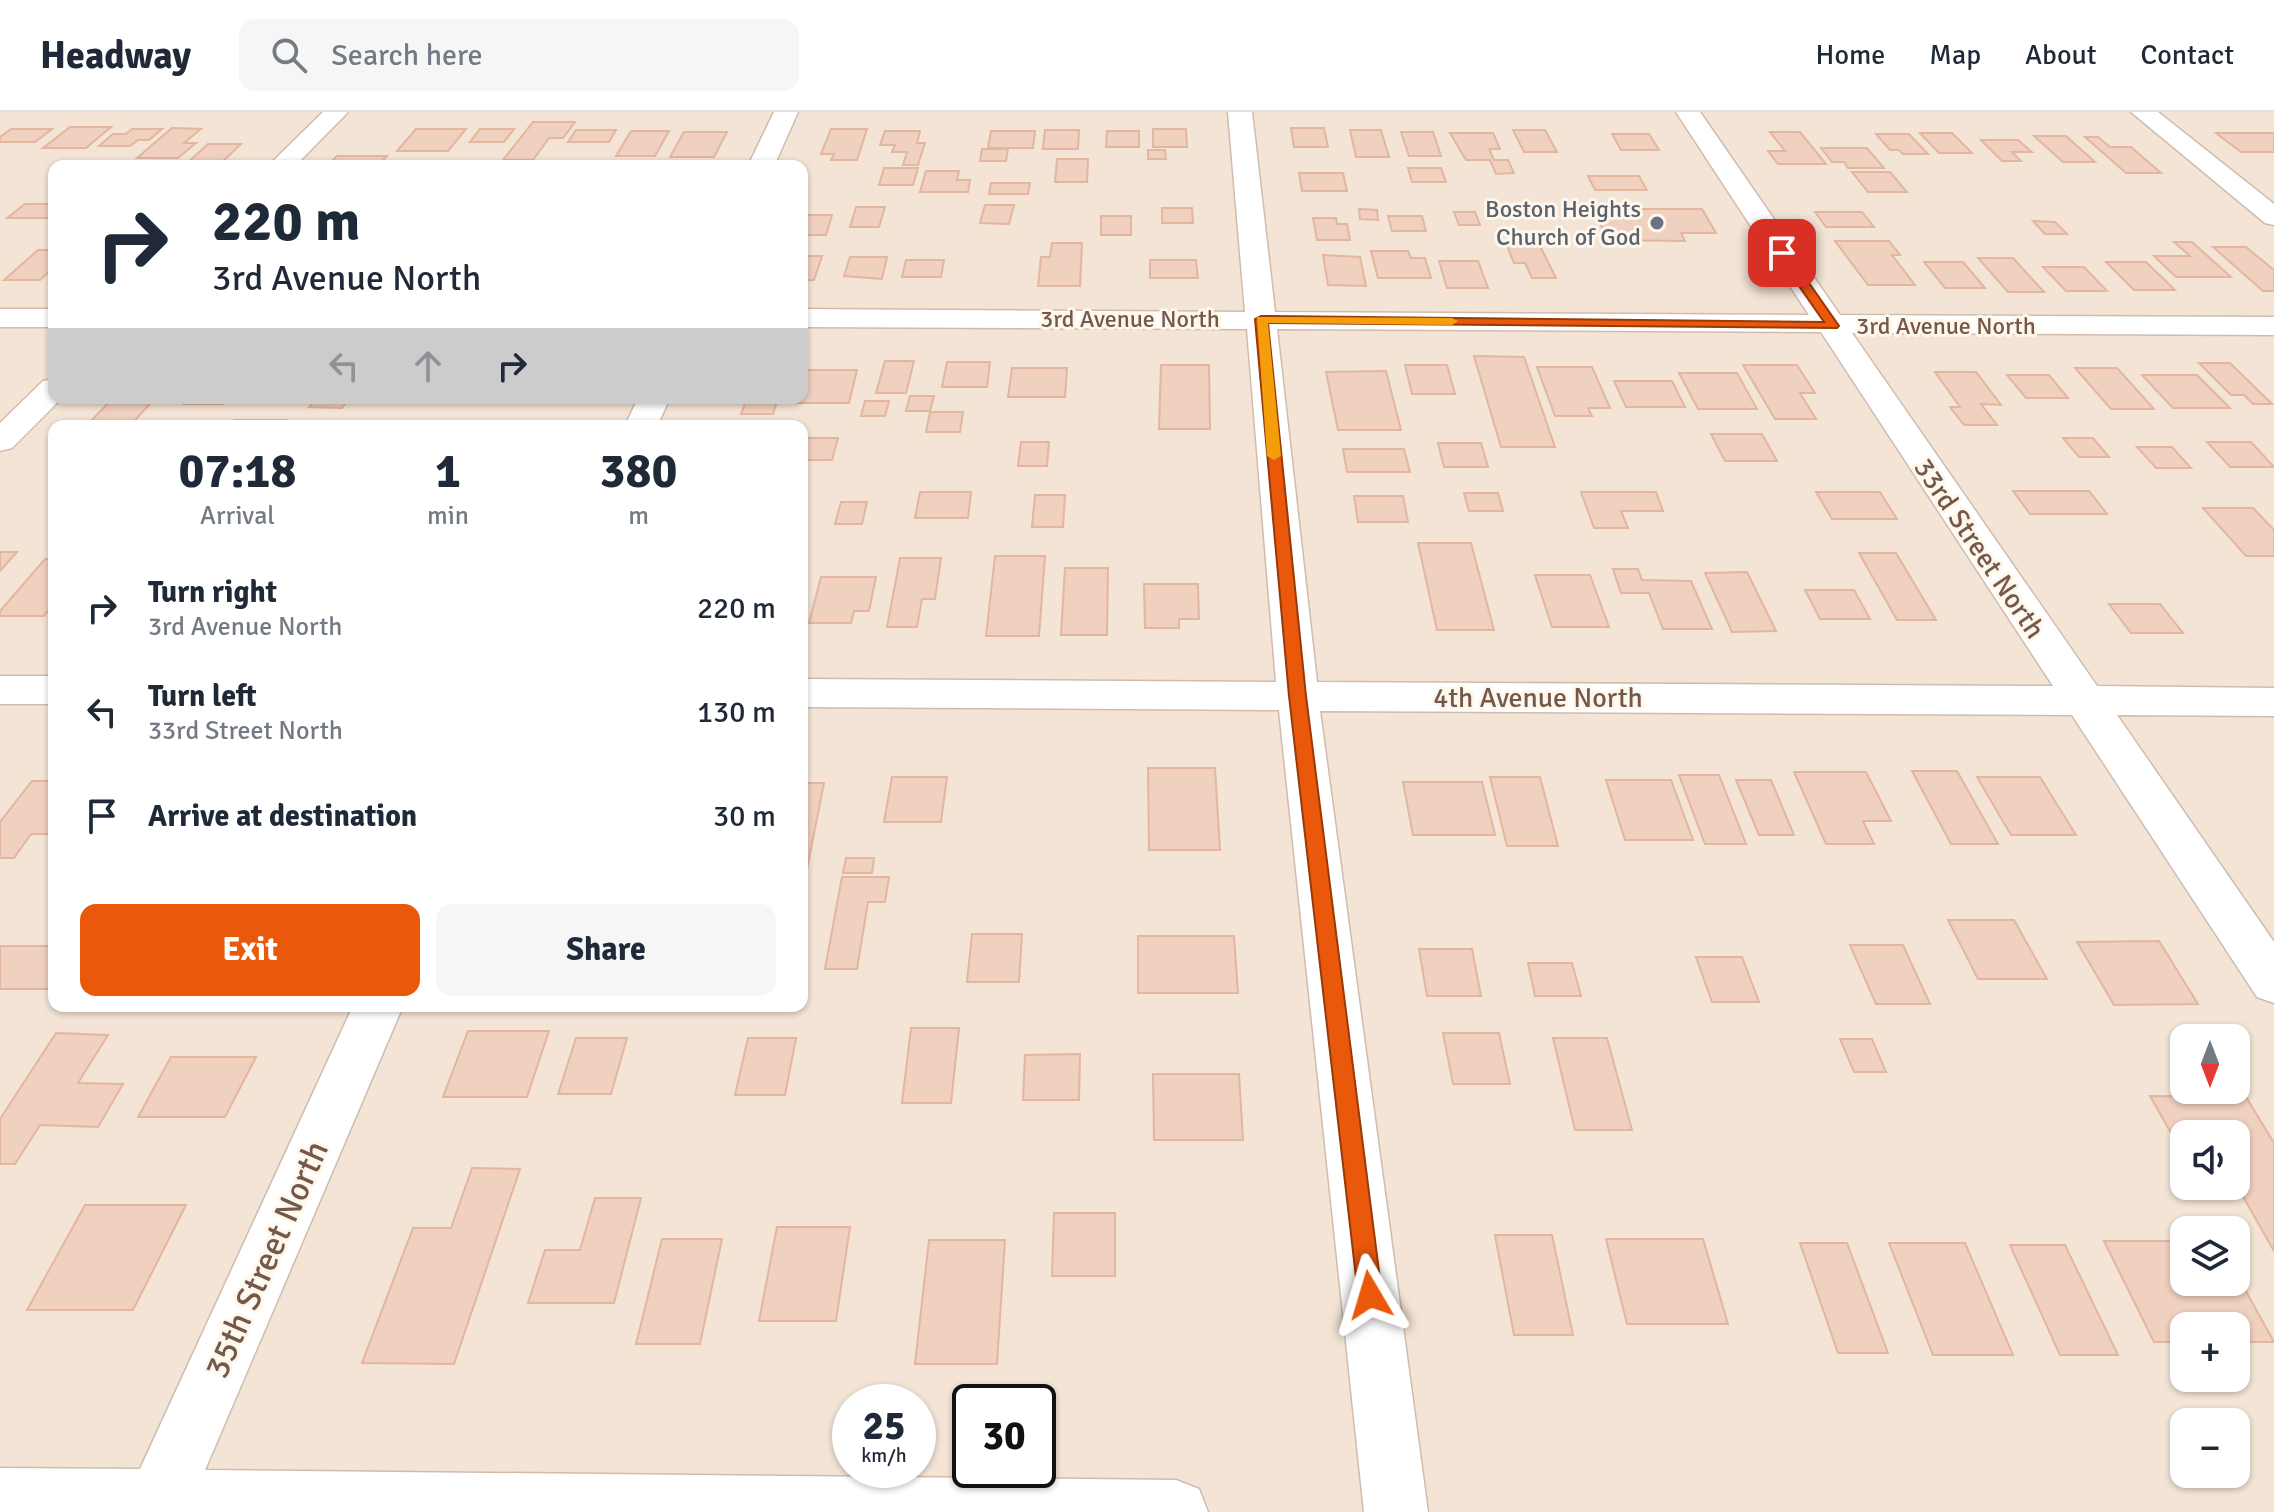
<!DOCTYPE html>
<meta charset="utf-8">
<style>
:root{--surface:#fff;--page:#f6f6f7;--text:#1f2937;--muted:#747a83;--line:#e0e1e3;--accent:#ea580c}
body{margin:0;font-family:Signika,sans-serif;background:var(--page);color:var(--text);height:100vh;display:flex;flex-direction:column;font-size:30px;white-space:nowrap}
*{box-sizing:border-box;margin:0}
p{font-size:26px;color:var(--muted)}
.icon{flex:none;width:44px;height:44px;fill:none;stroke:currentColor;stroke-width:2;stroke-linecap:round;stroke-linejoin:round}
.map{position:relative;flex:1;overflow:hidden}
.sheet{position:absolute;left:48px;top:308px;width:760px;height:592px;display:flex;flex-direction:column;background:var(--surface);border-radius:16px;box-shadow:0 2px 6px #0004}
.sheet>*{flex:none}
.guide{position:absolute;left:48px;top:48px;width:760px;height:244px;border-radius:16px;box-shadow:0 2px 6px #0004;background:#fff;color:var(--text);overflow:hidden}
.needle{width:52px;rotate:180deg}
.controls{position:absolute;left:2170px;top:912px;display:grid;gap:16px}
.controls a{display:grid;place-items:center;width:80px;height:80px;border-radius:16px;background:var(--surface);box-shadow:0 2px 6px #0004;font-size:40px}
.speed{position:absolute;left:832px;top:1272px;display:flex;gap:16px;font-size:40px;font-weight:700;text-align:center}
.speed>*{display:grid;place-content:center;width:104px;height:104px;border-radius:50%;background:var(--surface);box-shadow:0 2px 6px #0004;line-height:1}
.speed small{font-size:20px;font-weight:400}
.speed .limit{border:4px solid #111;border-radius:12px;background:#fff;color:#111}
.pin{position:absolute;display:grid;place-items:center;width:68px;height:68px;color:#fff;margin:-34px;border-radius:16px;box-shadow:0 4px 12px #0006}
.me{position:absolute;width:88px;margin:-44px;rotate:353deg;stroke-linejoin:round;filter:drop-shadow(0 0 6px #0008)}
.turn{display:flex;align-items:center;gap:28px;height:168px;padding:0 32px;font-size:36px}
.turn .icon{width:104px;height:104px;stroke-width:2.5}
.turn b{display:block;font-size:56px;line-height:68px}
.lanes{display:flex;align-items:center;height:76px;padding:0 32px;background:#0003;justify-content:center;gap:40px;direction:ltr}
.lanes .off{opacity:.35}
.eta{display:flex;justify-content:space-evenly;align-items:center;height:136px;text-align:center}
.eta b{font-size:48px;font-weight:800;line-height:56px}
.action{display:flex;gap:16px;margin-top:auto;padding:16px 32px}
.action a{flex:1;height:92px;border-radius:16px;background:var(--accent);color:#fff;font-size:32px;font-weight:800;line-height:92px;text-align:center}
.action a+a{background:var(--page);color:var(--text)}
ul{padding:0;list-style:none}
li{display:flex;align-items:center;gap:24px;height:104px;padding:0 32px}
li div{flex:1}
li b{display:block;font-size:30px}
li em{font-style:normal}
header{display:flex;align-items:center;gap:48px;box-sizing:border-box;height:112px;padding:0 40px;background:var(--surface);border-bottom:2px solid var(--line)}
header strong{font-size:38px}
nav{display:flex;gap:44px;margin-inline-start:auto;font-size:28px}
.search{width:560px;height:72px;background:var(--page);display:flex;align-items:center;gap:20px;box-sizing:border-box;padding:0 28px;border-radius:16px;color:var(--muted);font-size:30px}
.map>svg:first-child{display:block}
</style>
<header>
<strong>Headway</strong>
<div class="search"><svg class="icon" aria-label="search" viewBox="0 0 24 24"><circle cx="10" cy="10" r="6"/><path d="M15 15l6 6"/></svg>Search here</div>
<nav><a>Home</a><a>Map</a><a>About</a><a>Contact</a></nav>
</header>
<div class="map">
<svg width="2274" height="1400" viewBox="0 0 2274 1400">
<rect width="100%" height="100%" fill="#fcf2e6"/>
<path fill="#f3e4d5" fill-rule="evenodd" d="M0,0H2274V1400H0ZM54,54H802V286H54ZM54,314H802V894H54ZM2184,926H2236V978H2184ZM2184,1022H2236V1074H2184ZM2184,1118H2236V1170H2184ZM2184,1214H2236V1266H2184ZM850,1290H918V1358H850ZM970,1290H1038V1358H970ZM2184,1310H2236V1362H2184Z"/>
<path fill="#f0d0bf" stroke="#e2b69f" stroke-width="2" d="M533,10H575L563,26H549L533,48H503Z
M70,15H111L86,36H43Z
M172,16L201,17L184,31H196L178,46H137Z
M1291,16H1324L1328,35H1294Z
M11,17H52L35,30H0V25Z
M132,17H162L149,28H138L130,34H99L113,22H126Z
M416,17H466L448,39H397Z
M480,17H514L504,30H470Z
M831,17H867L857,48H831L834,42H821Z
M1153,17H1186L1187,35H1153Z
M576,18H616L609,30H568Z
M1045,18H1079L1078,37H1043Z
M1350,18H1381L1389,45H1356Z
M1513,18H1545L1557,40H1524Z
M631,19H669L655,44H616Z
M885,19H920L917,31H925L918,53H903L907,40H892L895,33H880Z
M991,19H1035L1033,36H988Z
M1107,19H1139V35H1106Z
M684,20H727L714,45H670Z
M1401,20H1433L1441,44H1409Z
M1770,20H1800L1826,52H1778L1768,39H1785Z
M1450,21H1493L1500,37H1489L1494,48H1508L1514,61L1496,62L1490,48H1466Z
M1920,21H1952L1972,41H1939Z
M2216,21H2274V40H2241Z
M1612,22H1649L1659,38H1621Z
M1876,22H1909L1928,42H1903L1899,38H1890Z
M2034,24H2066L2095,50H2063Z
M2085,25H2098L2110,35H2131L2161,61H2126Z
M1981,28H2018L2032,40H2012L2021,49H2002Z
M208,32H241L218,54H184Z
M1821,36H1867L1884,56H1848L1844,50H1832Z
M982,37H1008L1006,49H980Z
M1148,38H1165L1166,47H1148Z
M337,44H387L378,54H327Z
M1057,47H1088L1087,70H1055Z
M884,56H918L913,73H879Z
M1408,56H1441L1446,70H1412Z
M926,59H959L957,68H970L968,80H920Z
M1852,60H1890L1907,80H1868Z
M1299,61H1343L1347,79H1302Z
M1588,64H1639L1647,78H1595Z
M991,71H1030L1028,82H989Z
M25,92H54V102L49,106H7Z
M985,93H1014L1009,112L980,111Z
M856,95H885L879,115H850Z
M1162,96H1192L1193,111H1162Z
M1359,97L1377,98L1378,108L1360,107Z
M1593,97H1702L1716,121H1681L1685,129L1608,128Z
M1454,100H1475L1480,113H1459Z
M1815,100H1862L1874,115H1826Z
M802,103H832L826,123H802Z
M1101,104H1131V123H1101Z
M1388,104H1422L1426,119H1392Z
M1313,106H1336L1337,112H1347L1350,128H1317Z
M2033,109L2055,110L2067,122H2045Z
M1513,128H1537L1556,166H1532L1525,151H1514L1507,134H1516Z
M1835,129H1889L1900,143H1892L1915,173H1868Z
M2174,130H2192L2231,165H2176L2154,144H2190Z
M1052,131H1082L1080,174H1038L1041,145H1050Z
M2213,135H2246L2274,158V179H2263Z
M38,138H54V155L40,168H4Z
M1371,139H1408L1411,146H1425L1431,166H1378Z
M1323,143L1360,145L1366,174L1328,173Z
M802,144H822L814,168H802Z
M850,145H887L882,167L844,164Z
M1978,146H2013L2044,180H2008Z
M906,148H944L941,165H902Z
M1150,148H1196L1198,166H1150Z
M1439,149H1478L1488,176H1447Z
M1924,150H1963L1985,176H1945Z
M2106,150H2146L2175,178H2134Z
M2043,155H2084L2107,179H2066Z
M1474,244L1524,245L1555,335H1501Z
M885,249H914L906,281H876Z
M947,250H990L987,275H942Z
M2199,251H2230L2272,292H2253L2244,283H2231Z
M1161,253H1209L1210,317H1159Z
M1405,253H1447L1455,282H1412Z
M1743,253H1797L1815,281H1800L1816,307H1775Z
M1537,255H1592L1610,296H1588L1592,304H1555Z
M1012,256H1067L1065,285H1008Z
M2075,256H2117L2154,297H2111Z
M806,258H857L849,291H796L797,286H802Z
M1386,259L1401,318H1338L1326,260Z
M1935,260H1976L2001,293L1981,292L1997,313H1964L1950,295H1960Z
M1679,261H1737L1757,297H1698Z
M2007,263H2049L2068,286H2026Z
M2142,263H2197L2230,296H2173Z
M1614,269H1672L1685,295H1626Z
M910,284H934L930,299H906Z
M113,286H155L131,313H87Z
M190,286H229L223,292H184Z
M317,286H349L342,296L309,295Z
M737,286H778L773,302H741L745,291H735Z
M865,289H889L885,304H861Z
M930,300H963L960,320H926Z
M234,308H287L283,314H230Z
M1711,322H1762L1777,349H1725Z
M804,326H838L832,348H802Z
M2063,326H2093L2109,345H2079Z
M1021,330H1049L1047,354H1018Z
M2207,330H2251L2274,355H2230Z
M1438,331H1481L1488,355H1444Z
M2137,335H2172L2191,356H2156Z
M1343,337H1404L1410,360H1347Z
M2013,379H2089L2107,402H2030Z
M920,380H971L968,406H915Z
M1581,380H1656L1663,399H1621L1628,416H1594Z
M1816,380H1880L1897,407H1832Z
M1464,381H1498L1503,399H1469Z
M1035,383H1065L1063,415H1032Z
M1354,384H1403L1408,410H1358Z
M841,390H867L862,412H835Z
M2203,396H2253L2274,418V444H2246Z
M1418,431H1471L1494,518H1437Z
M0,440H17L0,459Z
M1859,441H1896L1936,508H1897Z
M995,444H1045L1039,524H986Z
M900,446H941L935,487H922L917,515H887Z
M45,447H54V492L44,504H0V499Z
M1065,456H1108L1107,523H1061Z
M1613,457H1638L1642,468L1691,469L1712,517H1663L1649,481H1621Z
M1747,460L1776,519L1732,520L1705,461Z
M1535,463H1590L1609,515H1552Z
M821,465H876L869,499H854L851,511H809Z
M1144,472H1198L1199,507H1179V516H1145Z
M1805,478H1854L1870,507H1820Z
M2109,492H2160L2183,521H2131Z
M1148,656H1215L1220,738H1149Z
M1912,659H1957L1998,732H1951Z
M1794,660H1866L1891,709H1863L1874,732H1826Z
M1679,663H1719L1746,732H1705Z
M892,665H947L941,710H884Z
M1490,665H1540L1558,734H1507Z
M1977,665H2040L2076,723H2011Z
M1606,668H1671L1693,728H1625Z
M1736,668H1771L1794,723H1759Z
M32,669H54V722H31L14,746H0V710Z
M1403,670H1482L1495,723H1413Z
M802,671H824L807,757H802Z
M846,746H874L872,761H843Z
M842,765H889L885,790H868L857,857H825Z
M1948,808H2014L2047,867H1978Z
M972,822H1022L1019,870H967Z
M1138,824H1234L1238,881H1138Z
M2159,829L2198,892L2114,893L2077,830Z
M1850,833H1903L1930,892H1876Z
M0,834H54V877H0Z
M1419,837H1472L1481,884H1427Z
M1696,845H1742L1759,890H1712Z
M1528,851H1572L1581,884H1535Z
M911,916H959L951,991H902Z
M468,919H549L527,985H443Z
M56,921L108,923L78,971L123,972L98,1015L40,1013L15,1052H0V1007Z
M1443,921H1499L1510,972H1453Z
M576,926H627L611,982H558Z
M748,926H796L785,983H735Z
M1553,926H1607L1632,1018H1575Z
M1840,927H1872L1886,960H1854Z
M1080,942L1079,988H1023L1025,943Z
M171,945H256L225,1005H138Z
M1153,962H1239L1243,1028H1154Z
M2150,984L2246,985L2274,1031V1139L2241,1081H2204L2201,1074H2236V1022H2184V1044Z
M472,1056L520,1057L454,1252L362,1251L413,1116H451Z
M595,1086H641L614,1191H528L545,1138H580Z
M85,1093H186L133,1198H27Z
M1054,1101H1115V1164H1052Z
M777,1115H850L836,1209H759Z
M1495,1123H1552L1573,1223H1514Z
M662,1127H722L700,1232H636Z
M1606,1127H1703L1728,1212H1627Z
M929,1128H1005L997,1252H915Z
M2104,1129H2184V1170H2236V1161L2274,1230H2236V1214H2184V1230H2154Z
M1800,1131H1847L1888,1241H1838Z
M1889,1131H1965L2013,1243H1933Z
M2010,1133H2065L2118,1243H2060Z"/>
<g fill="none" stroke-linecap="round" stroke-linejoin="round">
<g stroke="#cfbcaf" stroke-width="3">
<path id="minor" d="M323,0H348L295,54H268Z
M774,0H798L774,54H748Z
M1228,0H1252L1275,200L1809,203L1676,0H1700L1840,203L2274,205V223L1852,221L2097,574L2274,576V604L2117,603L2274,830V891L2257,885L2072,603L1320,599L1428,1400H1364L1279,598L802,595V567L1276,570L1247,217L802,215V197L1245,200ZM1277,217L1821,220L2053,574L1317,570Z
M2131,0H2158L2274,92V113L2265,111Z
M0,197H54V215H0Z
M54,267V286H62L12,336L0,339V311L43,269Z
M638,286H670L657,314H625Z
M0,564H54V592H0Z
M353,894H403L205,1358L1176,1368L1199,1377L1208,1400H0V1356L140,1357Z"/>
</g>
<use href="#minor" fill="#fff" fill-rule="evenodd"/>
</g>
<path fill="#ea580c" stroke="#983908" stroke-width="2" d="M1778,138H1786L1839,214L1837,216L1268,211L1306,584L1382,1183L1378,1191L1370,1195L1361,1191L1358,1183L1289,584L1255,207L1261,204L1824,210L1776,141Z"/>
<path fill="#f59e0b" d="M1257,205L1452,206L1458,209L1452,213L1268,211L1281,344L1274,348L1267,344Z"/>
<circle fill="#6b7280" stroke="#fef7ec" stroke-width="3" cx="1657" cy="111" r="8"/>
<g text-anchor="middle" stroke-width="6" stroke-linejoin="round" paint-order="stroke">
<g font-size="24" fill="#5b616d" stroke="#fef7ec" text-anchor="end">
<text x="1641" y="105">Boston Heights<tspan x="1641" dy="28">Church of God</tspan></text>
</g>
<g font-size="24" fill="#74584b" stroke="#fef7ec">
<text x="1130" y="215">3rd Avenue North</text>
<text x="1946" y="222">3rd Avenue North</text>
</g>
<g font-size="28" fill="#74584b" stroke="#fef7ec">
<text transform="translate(1980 436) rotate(56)" y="10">33rd Street North</text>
<text x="1538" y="595">4th Avenue North</text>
</g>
<g font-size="34" fill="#74584b" stroke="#fef7ec">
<text transform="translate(266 1147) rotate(-66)" y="12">35th Street North</text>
</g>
</g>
</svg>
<div class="controls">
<a><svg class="needle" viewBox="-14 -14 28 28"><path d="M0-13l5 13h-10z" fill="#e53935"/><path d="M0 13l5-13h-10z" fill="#747a83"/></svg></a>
<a><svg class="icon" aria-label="sound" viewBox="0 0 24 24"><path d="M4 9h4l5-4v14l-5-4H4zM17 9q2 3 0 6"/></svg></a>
<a><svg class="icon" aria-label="layers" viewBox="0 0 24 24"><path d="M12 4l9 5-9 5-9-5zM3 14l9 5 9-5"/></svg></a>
<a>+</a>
<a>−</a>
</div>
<div class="speed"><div>25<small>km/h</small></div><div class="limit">30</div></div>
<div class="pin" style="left:1782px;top:141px;background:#d93025"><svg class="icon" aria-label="arrive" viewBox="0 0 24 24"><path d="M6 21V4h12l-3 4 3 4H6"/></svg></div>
<svg class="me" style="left:1370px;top:1183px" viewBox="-20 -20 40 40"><path d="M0-17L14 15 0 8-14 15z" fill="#ea580c" stroke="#fff" stroke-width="4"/></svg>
<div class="guide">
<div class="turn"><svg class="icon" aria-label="right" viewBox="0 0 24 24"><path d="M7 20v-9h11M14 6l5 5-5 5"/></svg><div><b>220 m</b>3rd Avenue North</div></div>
<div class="lanes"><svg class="icon off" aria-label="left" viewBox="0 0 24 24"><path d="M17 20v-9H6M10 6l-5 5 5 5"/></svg><svg class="icon off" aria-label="ahead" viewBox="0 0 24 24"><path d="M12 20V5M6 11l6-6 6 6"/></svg><svg class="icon" aria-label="right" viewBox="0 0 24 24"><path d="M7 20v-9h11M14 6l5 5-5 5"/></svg></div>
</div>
<section class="sheet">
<div class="eta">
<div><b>07:18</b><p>Arrival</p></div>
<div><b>1</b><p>min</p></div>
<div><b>380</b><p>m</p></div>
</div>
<ul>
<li><svg class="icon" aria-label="right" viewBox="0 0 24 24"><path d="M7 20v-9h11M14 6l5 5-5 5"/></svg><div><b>Turn right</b><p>3rd Avenue North</p></div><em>220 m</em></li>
<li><svg class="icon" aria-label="left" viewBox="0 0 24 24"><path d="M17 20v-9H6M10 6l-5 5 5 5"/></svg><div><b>Turn left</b><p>33rd Street North</p></div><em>130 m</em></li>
<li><svg class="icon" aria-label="arrive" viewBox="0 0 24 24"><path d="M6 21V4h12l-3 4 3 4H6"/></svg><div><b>Arrive at destination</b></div><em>30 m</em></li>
</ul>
<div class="action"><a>Exit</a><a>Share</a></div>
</section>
</div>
